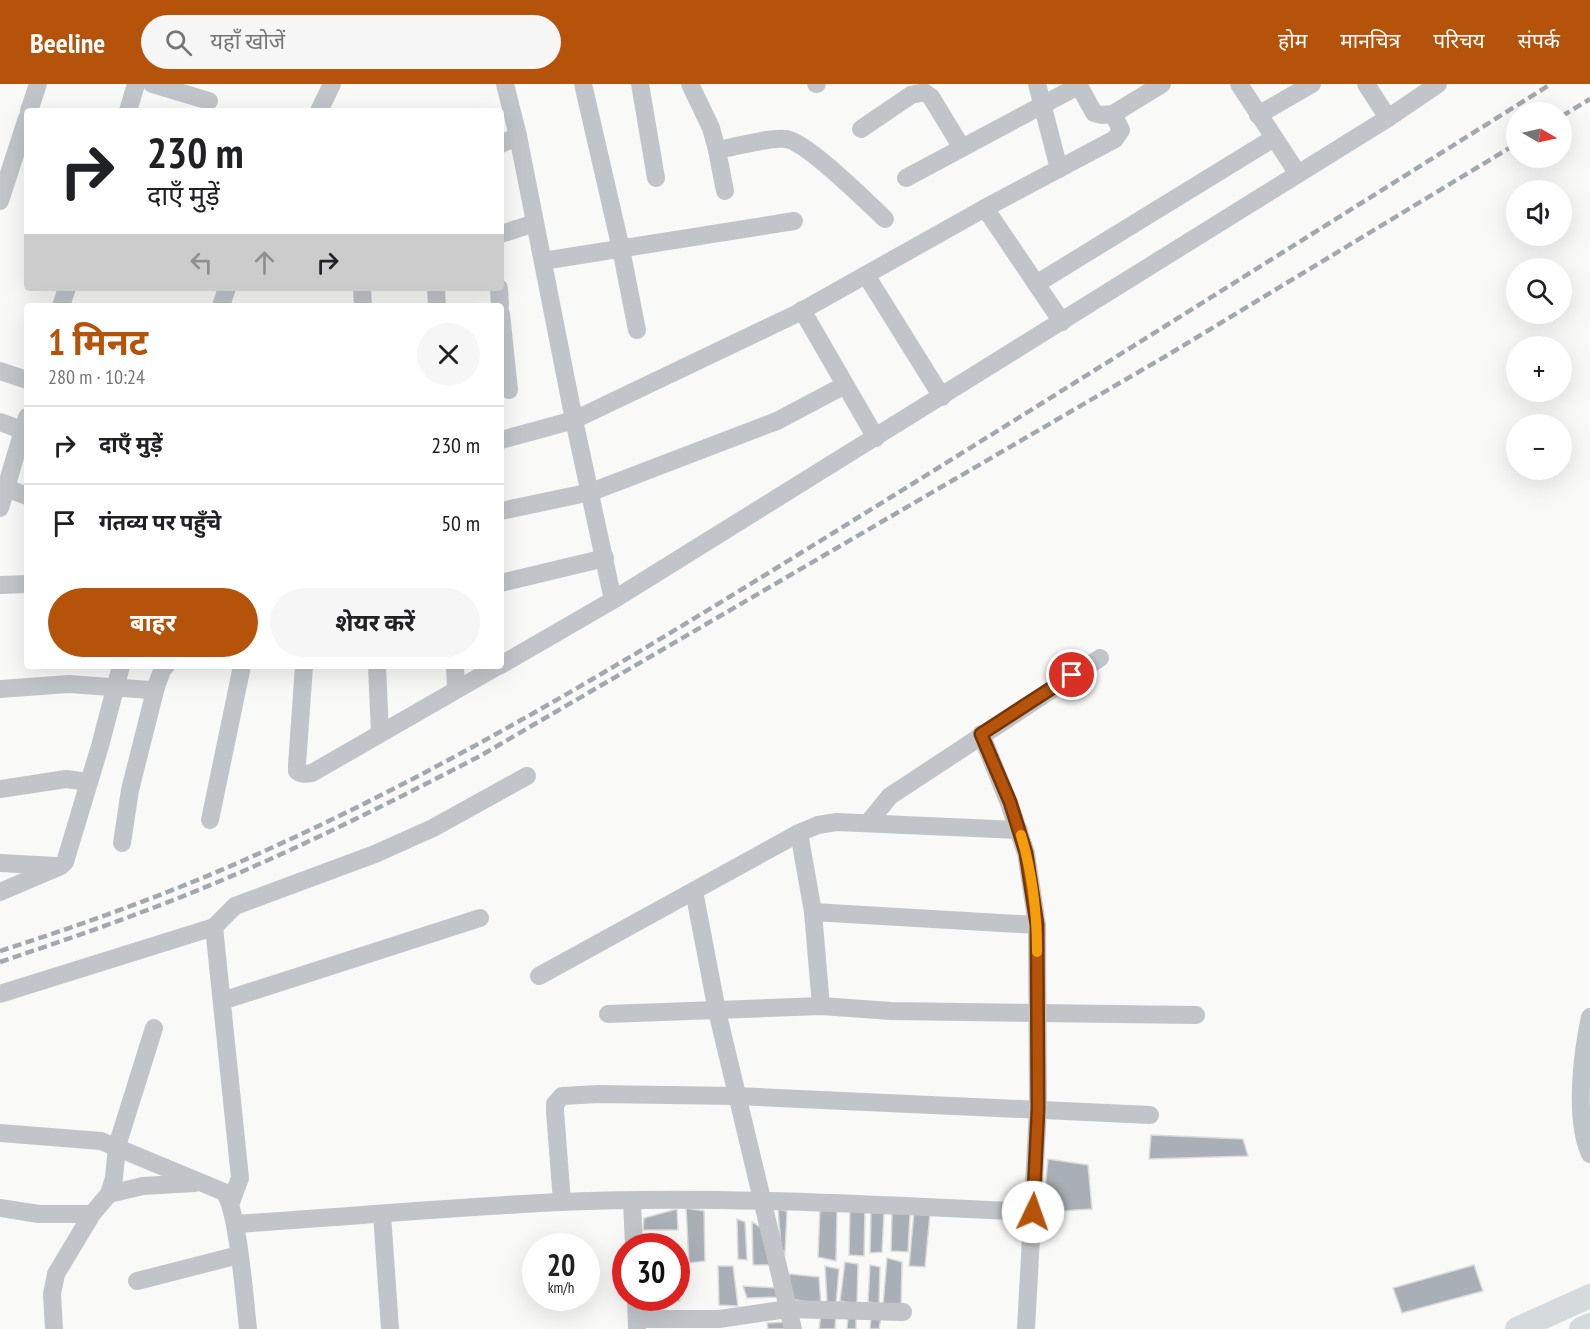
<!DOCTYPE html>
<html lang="hi">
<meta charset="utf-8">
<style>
:root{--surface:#fff;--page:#f6f6f6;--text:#202124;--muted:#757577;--line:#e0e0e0;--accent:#b45309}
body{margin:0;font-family:"PT Sans Narrow","Noto Sans Devanagari",sans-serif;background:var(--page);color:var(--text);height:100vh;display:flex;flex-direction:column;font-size:22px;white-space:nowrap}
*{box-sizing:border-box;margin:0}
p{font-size:20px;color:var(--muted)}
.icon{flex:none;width:33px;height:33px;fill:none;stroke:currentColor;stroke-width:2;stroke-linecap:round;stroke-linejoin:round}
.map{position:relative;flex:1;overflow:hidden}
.drawer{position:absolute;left:24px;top:219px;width:480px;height:366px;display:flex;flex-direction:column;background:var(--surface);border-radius:6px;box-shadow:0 6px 24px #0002}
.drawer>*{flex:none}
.hud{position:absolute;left:24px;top:24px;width:480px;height:183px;border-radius:6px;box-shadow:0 6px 24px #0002;background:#fff;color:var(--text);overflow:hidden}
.needle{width:39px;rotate:99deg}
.tools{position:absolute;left:1506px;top:18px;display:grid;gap:12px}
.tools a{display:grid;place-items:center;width:66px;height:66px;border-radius:50%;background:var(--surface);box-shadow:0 6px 24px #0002;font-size:30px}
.speed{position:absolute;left:522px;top:1149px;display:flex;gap:12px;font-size:30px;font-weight:700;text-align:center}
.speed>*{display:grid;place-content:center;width:78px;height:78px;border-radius:50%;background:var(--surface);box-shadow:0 6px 24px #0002;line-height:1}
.speed small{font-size:15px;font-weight:400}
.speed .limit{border:9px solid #d22;background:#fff;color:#111}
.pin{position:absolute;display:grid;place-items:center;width:51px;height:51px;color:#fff;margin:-26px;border:3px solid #fff;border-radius:50%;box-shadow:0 2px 6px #0007}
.me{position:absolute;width:66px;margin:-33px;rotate:3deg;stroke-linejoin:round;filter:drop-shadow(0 0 4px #0008)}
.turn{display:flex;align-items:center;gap:21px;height:126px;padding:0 24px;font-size:27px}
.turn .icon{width:78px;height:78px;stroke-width:2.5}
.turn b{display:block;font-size:42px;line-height:51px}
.lanes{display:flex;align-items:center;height:57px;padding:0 24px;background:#0003;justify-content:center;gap:30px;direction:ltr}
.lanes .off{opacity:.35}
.round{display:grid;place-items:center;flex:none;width:63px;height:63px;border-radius:32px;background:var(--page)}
.headline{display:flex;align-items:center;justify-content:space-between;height:102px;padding:0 24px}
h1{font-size:36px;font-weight:700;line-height:45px;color:var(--accent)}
.primary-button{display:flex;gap:12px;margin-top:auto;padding:12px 24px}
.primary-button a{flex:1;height:69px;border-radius:36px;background:var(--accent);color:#fff;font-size:24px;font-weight:700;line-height:69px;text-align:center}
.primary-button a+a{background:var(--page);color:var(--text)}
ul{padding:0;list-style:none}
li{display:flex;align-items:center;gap:18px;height:78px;padding:0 24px;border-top:2px solid var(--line)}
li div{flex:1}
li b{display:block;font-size:22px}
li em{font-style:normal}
header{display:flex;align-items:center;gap:36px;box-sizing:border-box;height:84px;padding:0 30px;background:var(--accent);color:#fff}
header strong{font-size:28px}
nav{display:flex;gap:33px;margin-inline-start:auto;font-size:21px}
.search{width:420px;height:54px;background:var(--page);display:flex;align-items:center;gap:15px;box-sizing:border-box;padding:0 21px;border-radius:33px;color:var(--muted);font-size:22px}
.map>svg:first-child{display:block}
.building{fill:#a9afb6;stroke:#dbdcda;stroke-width:1.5}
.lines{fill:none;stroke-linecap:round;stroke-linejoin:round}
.minor{stroke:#c1c5c9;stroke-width:18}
.major{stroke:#d5dadd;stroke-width:24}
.rail{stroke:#a3a8af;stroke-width:4.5;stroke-dasharray:9 4.5;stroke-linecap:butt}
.route-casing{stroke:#753606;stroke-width:15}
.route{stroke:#b45309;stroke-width:10}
.slow{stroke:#f59e0b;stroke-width:10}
</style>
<header>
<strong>Beeline</strong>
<div class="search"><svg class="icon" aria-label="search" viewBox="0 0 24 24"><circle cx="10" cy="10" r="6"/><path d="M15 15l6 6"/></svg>यहाँ खोजें</div>
<nav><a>होम</a><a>मानचित्र</a><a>परिचय</a><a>संपर्क</a></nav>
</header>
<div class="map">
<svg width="1590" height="1245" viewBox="0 0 1590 1245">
<rect width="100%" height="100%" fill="#f9faf8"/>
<!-- building -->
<g class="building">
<polygon points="1151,1051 1243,1055 1248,1072 1149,1075"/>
<polygon points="1048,1075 1088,1081 1092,1125 1043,1128"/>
<polygon points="686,1124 704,1127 705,1177 689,1179"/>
<polygon points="820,1124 837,1126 836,1177 818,1173"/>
<polygon points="850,1124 865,1126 864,1172 849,1171"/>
<polygon points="677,1125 678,1146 643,1146 644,1134"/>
<polygon points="778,1125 787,1127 785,1170 781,1163"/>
<polygon points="871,1127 884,1129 882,1168 870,1169"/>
<polygon points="892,1128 910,1130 908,1168 891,1167"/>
<polygon points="914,1128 930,1130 925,1183 909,1182"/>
<polygon points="737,1135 745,1138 747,1176 738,1175"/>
<polygon points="752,1138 764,1145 771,1181 753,1181"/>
<polygon points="647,1156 665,1157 666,1162 647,1162"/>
<polygon points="887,1174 902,1178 901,1225 883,1221"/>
<polygon points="845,1178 858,1180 857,1220 840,1217"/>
<polygon points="870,1181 880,1183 879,1220 868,1218"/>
<polygon points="1474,1181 1483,1207 1402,1229 1393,1204"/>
<polygon points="718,1182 733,1182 738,1222 719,1221"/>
<polygon points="825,1182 839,1185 836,1220 827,1218"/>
<polygon points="789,1190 819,1193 821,1221 792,1215"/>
<polygon points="676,1193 680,1217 655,1219 655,1214 676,1214"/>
<polygon points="743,1202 779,1204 779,1213 747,1214"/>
<polygon points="821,1229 836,1231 835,1245 819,1245"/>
<polygon points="848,1232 856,1233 856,1245 847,1245"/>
<polygon points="871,1232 881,1233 879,1245 870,1245"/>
<polygon points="785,1238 786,1245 768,1245 767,1239"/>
</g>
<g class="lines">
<!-- minor -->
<g class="minor">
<polyline points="152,0 209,17"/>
<polyline points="505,0 518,52"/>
<polyline points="583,0 621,165 637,246"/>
<polyline points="640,0 656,94"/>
<polyline points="690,0 711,44 717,66"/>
<polyline points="816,0 817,0"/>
<polyline points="1037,0 1059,85"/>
<polyline points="1078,0 1094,29 1102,31 1113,30"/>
<polyline points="1239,0 1298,90"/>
<polyline points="1366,0 1388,34"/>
<polyline points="29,27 38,0"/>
<polyline points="128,27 136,0"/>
<polyline points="319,27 332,0"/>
<polyline points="1258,31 1312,0"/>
<polyline points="861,45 911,11 924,8 931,13 962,64"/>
<polyline points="501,60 518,52 574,336 613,516"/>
<polyline points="906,94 1078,2"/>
<path d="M725,107L717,66C735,63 769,53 786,55C807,58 867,118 885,135"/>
<polyline points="0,117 27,34"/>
<polyline points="985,124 1062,238"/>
<polyline points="501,150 535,139"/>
<polyline points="543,177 794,137"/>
<polyline points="866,191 942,313"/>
<polyline points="1036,200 1274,54"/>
<polyline points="362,204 363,222"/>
<polyline points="436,204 437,222"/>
<polyline points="499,204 500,222"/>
<polyline points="61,222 67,204"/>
<polyline points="221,222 227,204"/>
<polyline points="802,226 876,354"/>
<polyline points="501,230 509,306"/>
<polyline points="0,287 27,296"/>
<polyline points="0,338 27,348"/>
<polyline points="501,356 574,336 796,230 985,124 1115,55 1121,46 1113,30 1162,0"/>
<polyline points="6,404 27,412"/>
<polyline points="0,424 27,333"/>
<polyline points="501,427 591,408 777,337 845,301"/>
<polyline points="501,499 605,474"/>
<polyline points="0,501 27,500"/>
<polyline points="501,581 613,516 1388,34 1438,0"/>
<path d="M304,582L297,681V687C302,691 306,690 312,689L498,582"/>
<polyline points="377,582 380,649"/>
<polyline points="455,582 456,606"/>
<polyline points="0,605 69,600 150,606 156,603 163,584 166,582"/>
<polyline points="981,650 1009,719 1026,769 1037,841 1038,1025 1026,1245"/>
<polyline points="0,705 66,695 89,698"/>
<polyline points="210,736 242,582"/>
<polyline points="868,739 890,712 1100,574"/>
<polyline points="799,749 813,828 821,922"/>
<polyline points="122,759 130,706 156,603"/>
<polyline points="0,779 56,782"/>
<polyline points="694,807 717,927 793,1245"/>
<polyline points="0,808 61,782 65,778 100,662 121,582"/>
<polyline points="813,828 1037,841"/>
<polyline points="214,843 240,1094 231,1118"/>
<polyline points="539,892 799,749 818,741 837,738 1019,746"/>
<polyline points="0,910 214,843 235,822 375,770 433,744 527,692"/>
<polyline points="222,917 480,834"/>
<polyline points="608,930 821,922 891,927 1196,931"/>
<path d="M1590,933C1582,970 1574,1035 1590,1070"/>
<path d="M0,1049L101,1057L224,1108C238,1125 245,1218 248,1245"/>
<polyline points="109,1110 143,1102 195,1099"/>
<polyline points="632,1117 634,1162"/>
<polyline points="562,1118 555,1027 555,1020 562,1012 599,1010 737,1012 1150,1031"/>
<polyline points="0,1124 39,1130 92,1130"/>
<polyline points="382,1130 390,1245"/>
<path d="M235,1140C344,1133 453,1123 561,1118C718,1111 876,1121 1033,1128"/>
<polyline points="137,1197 239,1171"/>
<polyline points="636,1214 637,1245"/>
<polyline points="637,1235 719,1235 788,1225 903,1228"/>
<polyline points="54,1245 52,1210 56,1190 92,1130 109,1110 114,1094 117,1062 154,944"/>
</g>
<!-- major -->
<g class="major">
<polyline points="1517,1245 1590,1212"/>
<polyline points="1581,1245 1590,1241"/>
</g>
<!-- rail -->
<g class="rail">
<polyline points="1562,32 1590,15"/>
<path d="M0,867C84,840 171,809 251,773C470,676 673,548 875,423C1101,283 1326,141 1551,0"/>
<path d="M0,878C47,862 95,846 142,828C258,785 370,729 480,672L1166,272L1516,60"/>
</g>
</g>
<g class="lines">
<!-- route casing -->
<g class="route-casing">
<polyline id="route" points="1033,1128 1038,1025 1037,841 1026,769 1010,718 981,650 1072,591"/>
</g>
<!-- route -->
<use href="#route" class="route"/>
<!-- slow -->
<path class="slow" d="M1021,751C1032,788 1037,829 1037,868"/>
</g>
</svg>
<div class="tools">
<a><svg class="needle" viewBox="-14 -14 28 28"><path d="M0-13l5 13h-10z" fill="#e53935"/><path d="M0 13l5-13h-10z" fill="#757577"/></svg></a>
<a><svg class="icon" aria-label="sound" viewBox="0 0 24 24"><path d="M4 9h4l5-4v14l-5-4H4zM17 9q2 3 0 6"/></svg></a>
<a><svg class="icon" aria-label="search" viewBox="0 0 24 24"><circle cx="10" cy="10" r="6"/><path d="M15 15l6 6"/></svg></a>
<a>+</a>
<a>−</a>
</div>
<div class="speed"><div>20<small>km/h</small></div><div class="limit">30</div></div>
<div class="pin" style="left:1072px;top:591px;background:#d93025"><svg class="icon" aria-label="arrive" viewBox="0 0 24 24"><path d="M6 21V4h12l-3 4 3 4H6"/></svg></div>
<svg class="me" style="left:1033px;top:1128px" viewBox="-20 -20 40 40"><circle r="19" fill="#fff"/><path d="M0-13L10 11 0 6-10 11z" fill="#b45309"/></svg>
<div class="hud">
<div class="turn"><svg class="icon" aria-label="right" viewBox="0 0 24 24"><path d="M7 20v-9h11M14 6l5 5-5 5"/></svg><div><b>230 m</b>दाएँ मुड़ें</div></div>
<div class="lanes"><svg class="icon off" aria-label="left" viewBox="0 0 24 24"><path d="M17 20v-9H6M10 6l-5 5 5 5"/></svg><svg class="icon off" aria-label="ahead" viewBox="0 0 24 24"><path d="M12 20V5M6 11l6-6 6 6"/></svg><svg class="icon" aria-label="right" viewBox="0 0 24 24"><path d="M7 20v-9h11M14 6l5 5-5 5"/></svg></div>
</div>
<section class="drawer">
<div class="headline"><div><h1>1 मिनट</h1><p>280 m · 10:24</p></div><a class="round"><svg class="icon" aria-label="close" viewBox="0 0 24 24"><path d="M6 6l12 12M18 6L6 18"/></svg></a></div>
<ul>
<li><svg class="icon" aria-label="right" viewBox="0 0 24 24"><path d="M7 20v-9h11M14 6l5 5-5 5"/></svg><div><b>दाएँ मुड़ें</b></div><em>230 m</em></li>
<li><svg class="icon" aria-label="arrive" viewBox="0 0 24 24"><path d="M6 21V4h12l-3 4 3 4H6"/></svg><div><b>गंतव्य पर पहुँचे</b></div><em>50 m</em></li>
</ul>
<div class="primary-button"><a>बाहर</a><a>शेयर करें</a></div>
</section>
</div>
